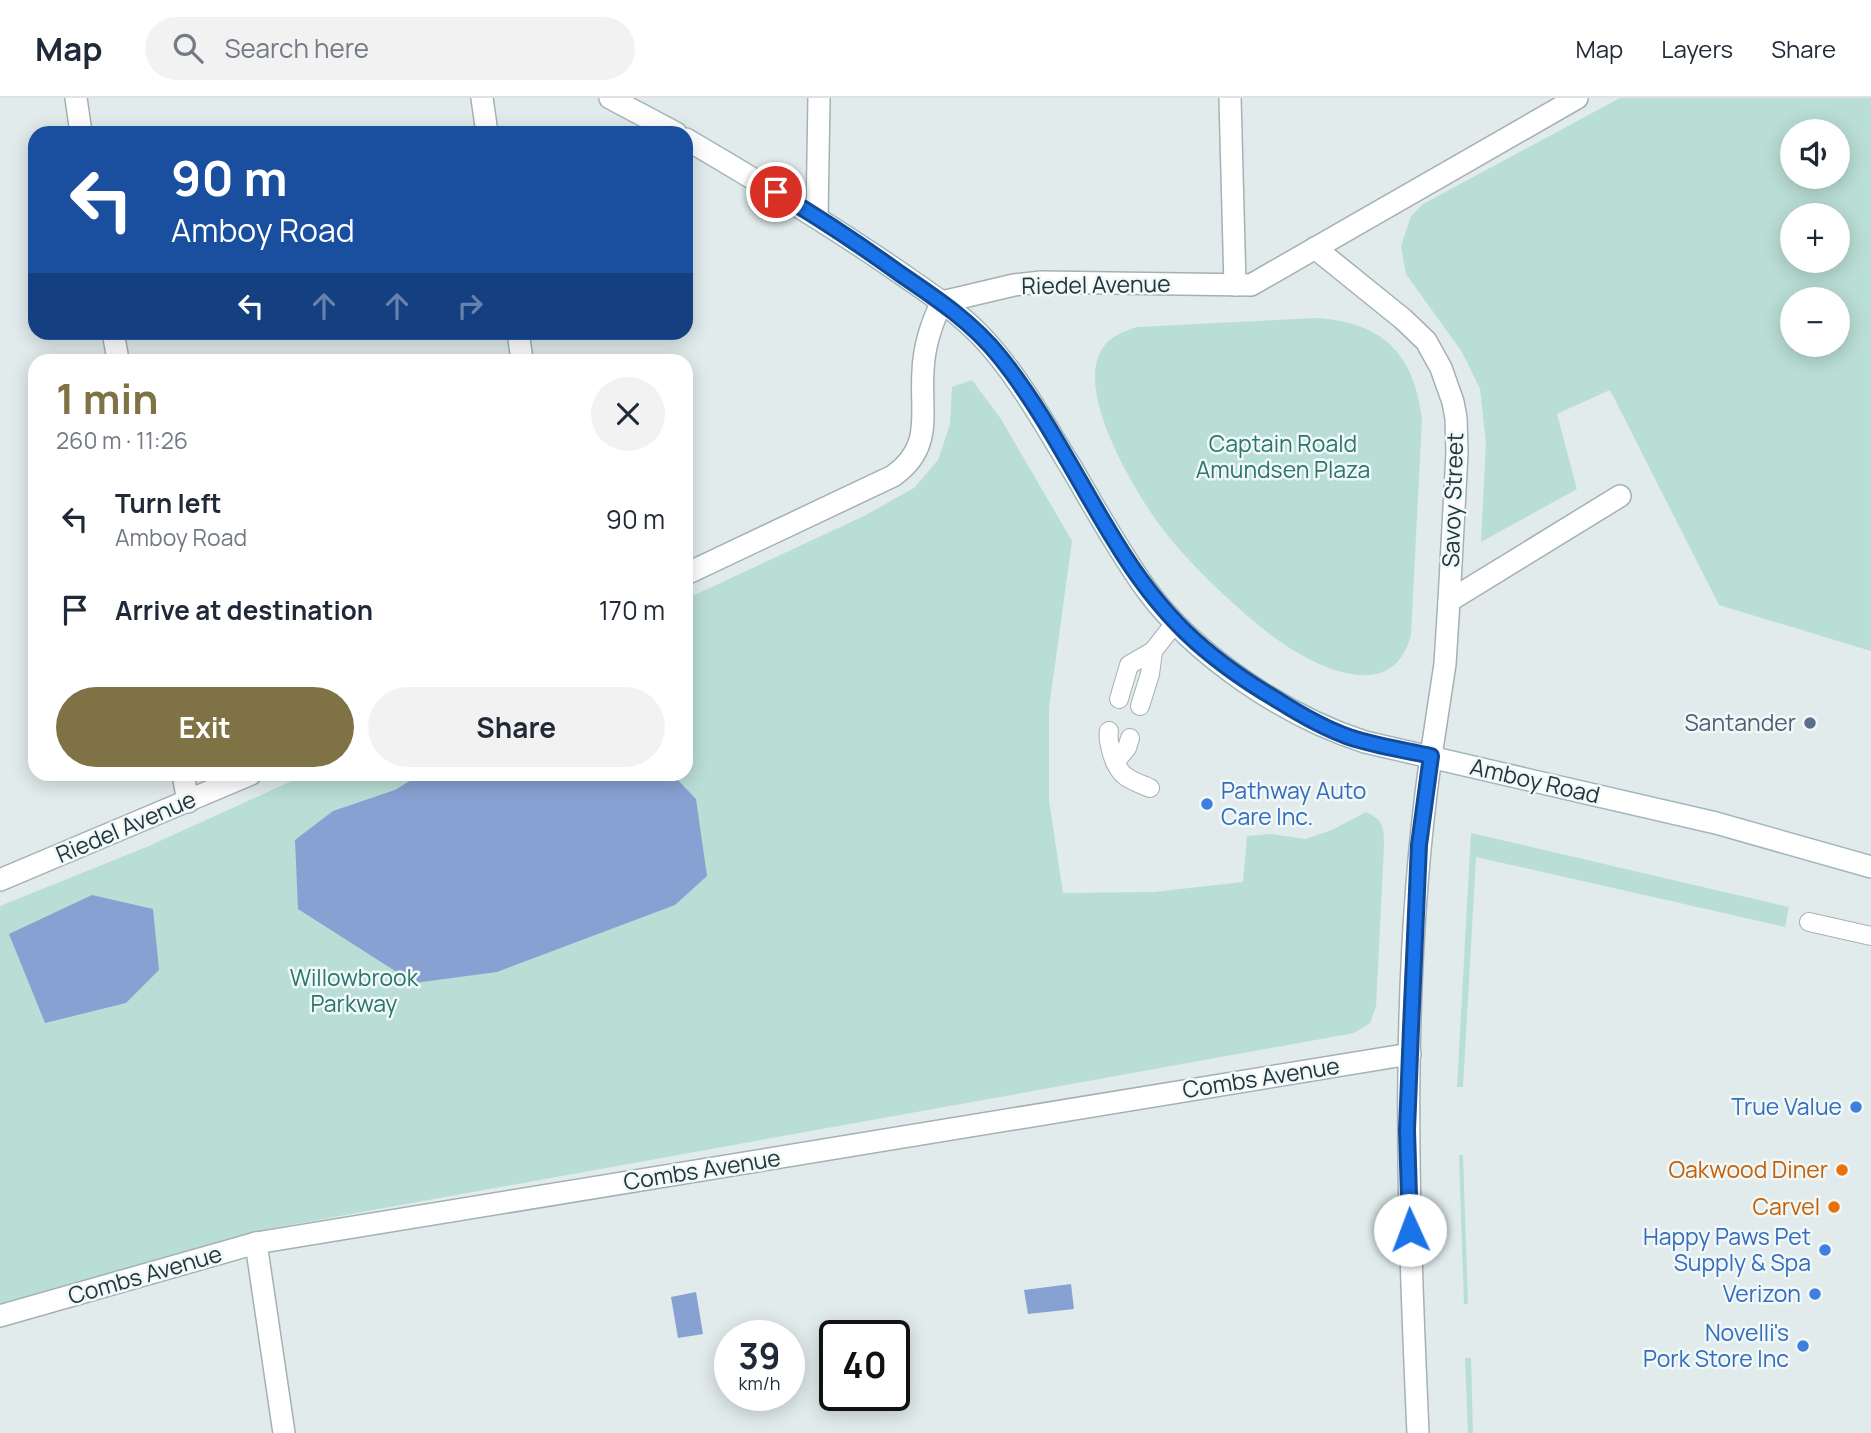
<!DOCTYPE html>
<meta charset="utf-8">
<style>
:root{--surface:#fff;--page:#f2f2f3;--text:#1f2937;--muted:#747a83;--line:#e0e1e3;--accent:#7f7345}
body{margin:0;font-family:Manrope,sans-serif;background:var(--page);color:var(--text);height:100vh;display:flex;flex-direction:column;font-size:26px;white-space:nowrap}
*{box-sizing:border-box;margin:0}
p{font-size:23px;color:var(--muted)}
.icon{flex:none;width:38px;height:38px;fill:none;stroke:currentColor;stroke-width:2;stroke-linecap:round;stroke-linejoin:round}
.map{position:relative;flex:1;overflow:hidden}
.sheet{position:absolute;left:28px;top:256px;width:665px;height:427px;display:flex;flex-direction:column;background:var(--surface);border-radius:21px;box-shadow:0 4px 18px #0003}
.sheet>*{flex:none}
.banner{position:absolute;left:28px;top:28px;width:665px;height:214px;border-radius:21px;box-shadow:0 4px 18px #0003;background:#1a4fa0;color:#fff;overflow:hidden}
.fabs{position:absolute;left:1780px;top:21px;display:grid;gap:14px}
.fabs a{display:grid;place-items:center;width:70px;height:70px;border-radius:50%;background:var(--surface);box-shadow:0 4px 18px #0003;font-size:35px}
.speed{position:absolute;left:714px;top:1222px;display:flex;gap:14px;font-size:35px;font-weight:700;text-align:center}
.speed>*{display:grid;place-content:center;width:91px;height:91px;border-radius:50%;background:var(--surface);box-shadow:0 4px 18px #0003;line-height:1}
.speed small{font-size:18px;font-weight:400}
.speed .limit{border:4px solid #111;border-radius:10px;background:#fff;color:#111}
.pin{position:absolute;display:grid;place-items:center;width:60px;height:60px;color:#fff;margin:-30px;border:4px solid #fff;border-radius:50%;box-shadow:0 2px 7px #0007}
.me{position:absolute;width:77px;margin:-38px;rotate:358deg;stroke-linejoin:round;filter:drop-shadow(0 0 5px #0008)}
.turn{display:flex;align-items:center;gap:24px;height:147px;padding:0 28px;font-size:32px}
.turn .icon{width:91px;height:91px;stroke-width:2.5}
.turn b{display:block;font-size:49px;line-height:60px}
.lanes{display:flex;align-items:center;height:66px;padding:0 28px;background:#0003;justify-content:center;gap:35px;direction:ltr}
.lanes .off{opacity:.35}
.round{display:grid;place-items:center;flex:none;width:74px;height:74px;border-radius:37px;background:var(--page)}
.headline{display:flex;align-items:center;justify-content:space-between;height:119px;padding:0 28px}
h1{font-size:42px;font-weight:700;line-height:52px;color:var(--accent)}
.button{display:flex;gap:14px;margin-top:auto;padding:14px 28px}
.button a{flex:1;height:80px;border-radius:42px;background:var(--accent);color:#fff;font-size:28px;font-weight:700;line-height:80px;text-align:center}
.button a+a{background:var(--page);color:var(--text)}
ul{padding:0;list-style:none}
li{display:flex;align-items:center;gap:21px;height:91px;padding:0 28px}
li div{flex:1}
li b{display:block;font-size:26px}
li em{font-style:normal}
header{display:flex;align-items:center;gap:42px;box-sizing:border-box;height:98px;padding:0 35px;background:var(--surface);border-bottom:2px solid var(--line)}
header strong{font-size:33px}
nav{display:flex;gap:38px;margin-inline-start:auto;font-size:24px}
.search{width:490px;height:63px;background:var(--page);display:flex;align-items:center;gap:18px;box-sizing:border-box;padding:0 24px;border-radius:38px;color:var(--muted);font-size:26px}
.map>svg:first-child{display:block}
.green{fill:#b9ded5;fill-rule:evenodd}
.water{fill:#87a1d2}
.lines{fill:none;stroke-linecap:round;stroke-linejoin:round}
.service-casing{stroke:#a4b1b4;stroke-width:20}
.minor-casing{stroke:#a4b1b4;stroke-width:24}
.tertiary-casing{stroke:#a4b1b4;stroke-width:24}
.secondary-casing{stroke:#a2b7bb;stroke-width:24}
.service{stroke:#fff;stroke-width:18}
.minor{stroke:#fff;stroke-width:21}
.tertiary{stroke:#fff;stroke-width:21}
.secondary{stroke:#fff;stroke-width:21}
.route-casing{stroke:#114b97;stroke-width:18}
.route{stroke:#1a73e8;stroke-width:12}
.service-dot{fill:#5c6f8a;stroke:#f1f8f8;stroke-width:2.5}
.shop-dot{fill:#3f7fe0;stroke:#f1f8f8;stroke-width:2.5}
.food-dot{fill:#e8710a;stroke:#f1f8f8;stroke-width:2.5}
.labels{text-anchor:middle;stroke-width:5;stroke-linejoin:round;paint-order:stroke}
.street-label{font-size:23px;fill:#21363d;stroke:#f1f8f8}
.park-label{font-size:23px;fill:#2a756c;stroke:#f1f8f8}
.service-label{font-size:23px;fill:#4e5e75;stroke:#f1f8f8;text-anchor:end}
.shop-label{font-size:23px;fill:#366cbe;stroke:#f1f8f8;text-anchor:end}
.food-label{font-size:23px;fill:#c56008;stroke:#f1f8f8;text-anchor:end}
</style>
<header>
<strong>Map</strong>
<div class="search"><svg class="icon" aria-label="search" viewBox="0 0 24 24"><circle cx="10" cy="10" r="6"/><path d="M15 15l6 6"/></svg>Search here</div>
<nav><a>Map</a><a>Layers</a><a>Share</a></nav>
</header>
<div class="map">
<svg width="1871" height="1335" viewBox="0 0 1871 1335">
<rect width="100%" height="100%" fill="#e1ebec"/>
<!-- green -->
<g class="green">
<path d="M1620,0H1871V553L1719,507L1610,292L1557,316L1577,391L1481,444L1486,345L1480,291L1462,254L1406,176L1401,148L1411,118L1423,106ZM1838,33V79H1792V33ZM1838,117V163H1792V117ZM1838,201V247H1792V201Z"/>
<path d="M1317,220C1384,225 1414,256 1422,321L1411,537C1392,612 1306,565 1267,534C1233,507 1184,461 1159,426C1133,390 1075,294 1102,251C1109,239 1124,233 1137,229Z"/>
<path d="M972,282L1001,321L1072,443L1049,610V703L1063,795L1154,794L1243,784L1247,738L1271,736L1305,741L1332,732L1366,714C1384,723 1384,729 1384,748L1376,909L1370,925L1354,935L268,1131L0,1207V808L149,748L307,676H686V501L864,418L914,390L938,362L950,326L952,289Z"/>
<polygon points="1471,735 1789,809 1785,829 1476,759 1463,989 1457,989"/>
<polygon points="1459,1057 1463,1057 1468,1206 1464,1206"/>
<polygon points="1465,1260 1471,1260 1473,1335 1468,1335"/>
</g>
<!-- water -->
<g class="water">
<polygon points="421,676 672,676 696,701 707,778 675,807 497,874 414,885 298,811 295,742 333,713 395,692"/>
<polygon points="92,797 153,811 159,872 126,905 45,925 9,836"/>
<polygon points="1071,1186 1074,1211 1028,1216 1024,1192"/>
<polygon points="696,1194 703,1236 678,1240 671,1199"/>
</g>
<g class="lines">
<!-- service casing -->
<g class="service-casing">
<g id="service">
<polyline points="1119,601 1129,567 1153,553 1175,525"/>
<polyline points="1140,608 1150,576 1153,553"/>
<path d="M1109,633C1107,641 1110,647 1112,656C1120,680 1128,681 1150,690"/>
<polyline points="1115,664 1127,650 1130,640"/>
<polyline points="1809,824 1871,838"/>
</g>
</g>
<!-- minor casing -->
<g class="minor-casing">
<g id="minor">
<polyline points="76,0 81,35"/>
<polyline points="482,0 487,35"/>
<polyline points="1230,0 1235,187"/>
<polyline points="1315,150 1403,221 1426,243 1441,270 1453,304 1456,320 1457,355 1449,503 1445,566 1431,658"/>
<polyline points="113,234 118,262"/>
<polyline points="518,234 522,262"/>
<path d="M686,476L893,378C934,349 920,316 923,273C924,248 931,226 942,204L1014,187L1041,184L1251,187L1577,0"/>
<polyline points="1449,503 1620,398"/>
<polyline points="183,676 188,704"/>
<polyline points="0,782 251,676"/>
<polyline points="256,1145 284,1335"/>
<polyline points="0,1218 256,1145 1410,956"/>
</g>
</g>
<!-- tertiary casing -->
<g class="tertiary-casing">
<g id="tertiary">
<polyline points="817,119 819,0"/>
<path d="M1418,1335C1408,1110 1399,882 1431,658"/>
</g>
</g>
<!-- secondary casing -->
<g class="secondary-casing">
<g id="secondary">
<polyline points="610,0 676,35"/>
<path d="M686,41C756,82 826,124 893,170C923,191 955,211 981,238C1018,277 1043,324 1071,369C1095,410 1118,452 1146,491C1195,558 1286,619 1365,644L1716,725L1871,769"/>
</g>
</g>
<!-- service -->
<use href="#service" class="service"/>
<!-- minor -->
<use href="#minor" class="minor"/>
<!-- tertiary -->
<use href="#tertiary" class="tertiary"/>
<!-- secondary -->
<use href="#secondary" class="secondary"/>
</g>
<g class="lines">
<!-- route casing -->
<g class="route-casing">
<path id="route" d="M776,94C818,119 859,146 899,175C936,200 972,224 1000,259C1045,315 1077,382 1115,443C1160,517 1204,559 1279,603C1301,617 1324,630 1349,639C1376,648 1404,652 1431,658L1419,747L1411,930L1407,1032L1410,1132"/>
</g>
<!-- route -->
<use href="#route" class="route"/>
</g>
<!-- markers -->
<circle class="service-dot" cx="1810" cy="625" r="7"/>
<g class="shop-dot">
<circle cx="1207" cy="706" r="7"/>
<circle cx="1856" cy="1009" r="7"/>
<circle cx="1825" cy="1152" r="7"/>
<circle cx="1815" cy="1196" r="7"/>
<circle cx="1803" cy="1248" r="7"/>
</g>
<g class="food-dot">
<circle cx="1842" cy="1072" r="7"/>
<circle cx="1834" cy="1109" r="7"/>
</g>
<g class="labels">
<!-- street labels -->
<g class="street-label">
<text transform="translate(1096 187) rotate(-1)" y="8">Riedel Avenue</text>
<text transform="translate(1453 402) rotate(-88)" y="8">Savoy Street</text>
<text transform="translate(1535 683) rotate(13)" y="8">Amboy Road</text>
<text transform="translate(126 729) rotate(-23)" y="8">Riedel Avenue</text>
<text transform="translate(1261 980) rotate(-9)" y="8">Combs Avenue</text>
<text transform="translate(702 1072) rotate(-9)" y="8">Combs Avenue</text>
<text transform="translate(145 1177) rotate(-16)" y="8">Combs Avenue</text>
</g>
<!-- park labels -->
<g class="park-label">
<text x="1283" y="354">Captain Roald<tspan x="1283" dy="26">Amundsen Plaza</tspan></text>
<text x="354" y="888">Willowbrook<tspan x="354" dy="26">Parkway</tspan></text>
</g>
<!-- service labels -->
<g class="service-label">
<text x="1796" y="633">Santander</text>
</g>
<!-- shop labels -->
<g class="shop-label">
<text x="1221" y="701" text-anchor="start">Pathway Auto<tspan x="1221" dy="26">Care Inc.</tspan></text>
<text x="1842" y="1017">True Value</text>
<text x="1811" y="1147">Happy Paws Pet<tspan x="1811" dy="26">Supply &amp; Spa</tspan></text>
<text x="1801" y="1204">Verizon</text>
<text x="1789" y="1243">Novelli's<tspan x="1789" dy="26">Pork Store Inc</tspan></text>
</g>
<!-- food labels -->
<g class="food-label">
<text x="1828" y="1080">Oakwood Diner</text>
<text x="1820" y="1117">Carvel</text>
</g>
</g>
</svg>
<div class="fabs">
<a><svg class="icon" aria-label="sound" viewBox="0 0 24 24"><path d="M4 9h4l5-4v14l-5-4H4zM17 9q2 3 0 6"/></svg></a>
<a>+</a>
<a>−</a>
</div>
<div class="speed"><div>39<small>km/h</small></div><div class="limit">40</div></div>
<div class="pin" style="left:776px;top:94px;background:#d93025"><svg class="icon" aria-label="arrive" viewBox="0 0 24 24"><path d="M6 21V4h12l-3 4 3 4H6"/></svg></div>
<svg class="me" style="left:1410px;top:1132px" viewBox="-20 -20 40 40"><circle r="19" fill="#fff"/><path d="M0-13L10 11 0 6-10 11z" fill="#1a73e8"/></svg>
<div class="banner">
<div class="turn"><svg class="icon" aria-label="left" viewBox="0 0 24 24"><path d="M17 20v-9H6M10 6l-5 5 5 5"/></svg><div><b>90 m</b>Amboy Road</div></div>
<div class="lanes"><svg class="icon" aria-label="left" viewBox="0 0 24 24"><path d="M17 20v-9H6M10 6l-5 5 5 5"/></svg><svg class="icon off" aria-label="ahead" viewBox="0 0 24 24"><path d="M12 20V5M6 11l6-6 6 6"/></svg><svg class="icon off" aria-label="ahead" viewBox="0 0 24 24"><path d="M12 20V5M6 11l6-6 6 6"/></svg><svg class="icon off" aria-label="right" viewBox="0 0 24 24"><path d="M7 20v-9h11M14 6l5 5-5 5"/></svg></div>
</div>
<section class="sheet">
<div class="headline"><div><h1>1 min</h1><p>260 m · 11:26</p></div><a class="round"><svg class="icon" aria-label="close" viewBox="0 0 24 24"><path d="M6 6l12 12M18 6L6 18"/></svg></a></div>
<ul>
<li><svg class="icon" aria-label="left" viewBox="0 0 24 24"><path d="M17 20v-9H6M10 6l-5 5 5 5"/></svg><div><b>Turn left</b><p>Amboy Road</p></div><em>90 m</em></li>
<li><svg class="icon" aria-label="arrive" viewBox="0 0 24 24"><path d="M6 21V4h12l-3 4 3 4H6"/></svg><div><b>Arrive at destination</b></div><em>170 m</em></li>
</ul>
<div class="button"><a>Exit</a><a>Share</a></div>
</section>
</div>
